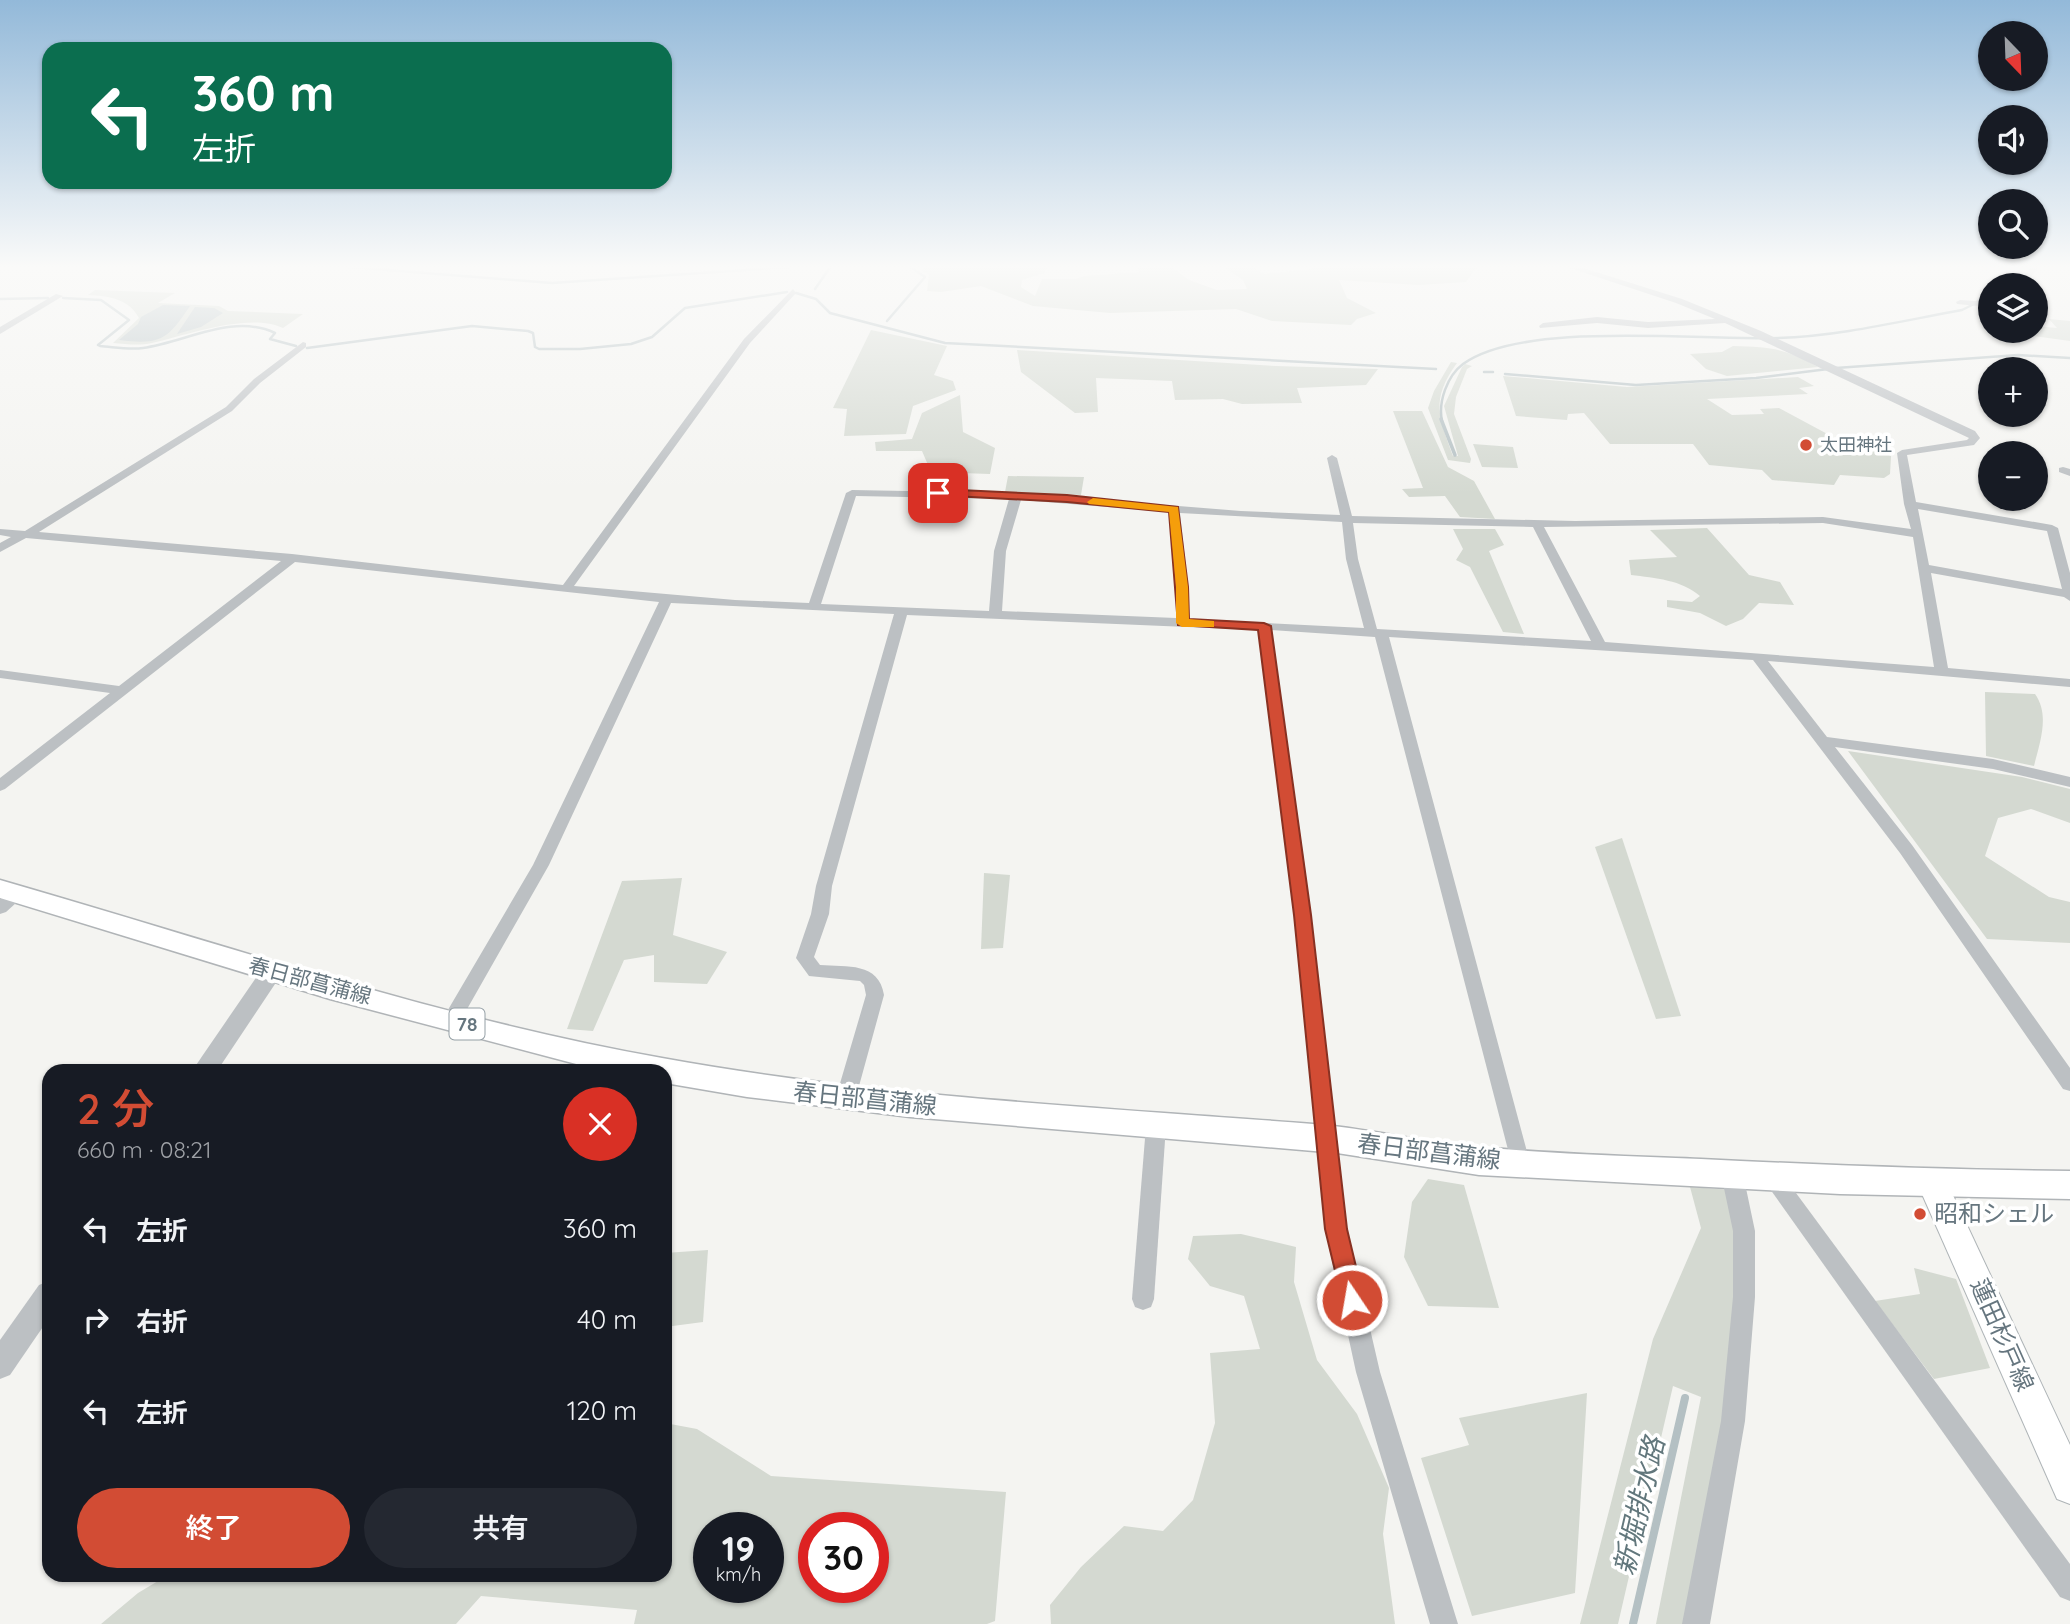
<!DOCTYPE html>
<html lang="ja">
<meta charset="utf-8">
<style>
:root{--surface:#171b24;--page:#242831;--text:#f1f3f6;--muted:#9ea1a6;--accent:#d24c34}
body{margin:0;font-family:Quicksand,"Noto Sans JP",sans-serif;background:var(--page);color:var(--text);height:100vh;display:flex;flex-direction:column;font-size:26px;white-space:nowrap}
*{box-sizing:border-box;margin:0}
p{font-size:23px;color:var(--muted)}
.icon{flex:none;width:38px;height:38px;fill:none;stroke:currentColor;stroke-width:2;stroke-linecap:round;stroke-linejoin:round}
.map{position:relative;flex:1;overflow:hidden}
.drawer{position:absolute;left:42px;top:1064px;width:630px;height:518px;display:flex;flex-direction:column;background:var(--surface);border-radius:21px;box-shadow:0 2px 5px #0004}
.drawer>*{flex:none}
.top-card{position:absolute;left:42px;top:42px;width:630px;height:147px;border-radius:21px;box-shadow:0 2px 5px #0004;background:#0b6e4f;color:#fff;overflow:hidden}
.needle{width:46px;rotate:157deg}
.fabs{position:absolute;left:1978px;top:21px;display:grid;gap:14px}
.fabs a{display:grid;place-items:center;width:70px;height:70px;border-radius:50%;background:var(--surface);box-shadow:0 2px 5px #0004;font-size:35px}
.speed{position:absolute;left:693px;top:1512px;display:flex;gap:14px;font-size:35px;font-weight:700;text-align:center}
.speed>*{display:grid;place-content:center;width:91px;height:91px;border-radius:50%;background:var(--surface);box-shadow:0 2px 5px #0004;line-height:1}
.speed small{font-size:18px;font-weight:400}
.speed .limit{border:10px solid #d22;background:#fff;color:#111}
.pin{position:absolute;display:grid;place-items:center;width:60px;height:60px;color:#fff;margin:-30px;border-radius:14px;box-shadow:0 4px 10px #0006}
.me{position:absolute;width:77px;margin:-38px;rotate:348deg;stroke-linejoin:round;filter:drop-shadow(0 0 5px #0008)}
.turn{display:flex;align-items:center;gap:24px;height:147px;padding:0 35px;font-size:32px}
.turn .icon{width:91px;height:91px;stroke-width:2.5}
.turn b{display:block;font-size:49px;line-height:60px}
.round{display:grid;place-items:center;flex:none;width:74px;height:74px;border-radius:37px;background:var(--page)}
.summary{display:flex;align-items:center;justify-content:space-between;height:119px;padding:0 35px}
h1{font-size:42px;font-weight:600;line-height:52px;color:var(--accent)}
.action{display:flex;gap:14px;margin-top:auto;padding:14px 35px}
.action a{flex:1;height:80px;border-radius:42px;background:var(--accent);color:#fff;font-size:28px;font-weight:600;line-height:80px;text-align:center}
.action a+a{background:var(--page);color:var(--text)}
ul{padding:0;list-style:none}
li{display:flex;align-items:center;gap:21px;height:91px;padding:0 35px}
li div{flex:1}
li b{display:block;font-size:26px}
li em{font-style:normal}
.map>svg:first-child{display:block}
.green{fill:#d4d9d1;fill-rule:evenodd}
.water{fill:#b4c0c3}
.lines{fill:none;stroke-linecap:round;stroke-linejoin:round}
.stream-far2{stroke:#b4c0c3;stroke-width:2.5}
.stream-far1{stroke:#b4c0c3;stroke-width:3.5}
.stream{stroke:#b4c0c3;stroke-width:8}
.secondary-casing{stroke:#aeb4b7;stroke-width:2}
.primary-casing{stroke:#b0b4b7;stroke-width:3}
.minor{fill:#bcc0c3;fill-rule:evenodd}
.tertiary{fill:#bcc0c3;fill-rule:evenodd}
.secondary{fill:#fff;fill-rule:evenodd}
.primary{fill:#fff;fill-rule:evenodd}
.route{fill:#d24c34;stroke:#883122;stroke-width:2}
.slow{fill:#f59e0b}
.poi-dot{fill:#d24c34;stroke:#fff;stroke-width:2.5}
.labels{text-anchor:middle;stroke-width:7;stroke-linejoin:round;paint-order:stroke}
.far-poi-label{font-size:18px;fill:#66767f;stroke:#fff;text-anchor:start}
.shield{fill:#fff;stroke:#949fa5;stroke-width:2}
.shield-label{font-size:19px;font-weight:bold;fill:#66767f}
.street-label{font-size:21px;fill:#66767f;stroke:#fff}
.near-street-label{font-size:24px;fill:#66767f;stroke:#fff}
.near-poi-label{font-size:24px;fill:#66767f;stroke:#fff;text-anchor:start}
.near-water-label{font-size:28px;font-style:italic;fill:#62777c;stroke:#fff}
</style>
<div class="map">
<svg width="2070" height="1624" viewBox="0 0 2070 1624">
<rect width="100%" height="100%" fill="#f4f4f1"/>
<!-- green -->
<g class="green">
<polygon points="929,266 1048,266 1044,273 1022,280 1021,287 1035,296 1042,279 1075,279 1085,276 1139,272 1138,266 1170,266 1189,280 1217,290 1247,289 1243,280 1222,266 1252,266 1264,274 1337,266 1485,266 1475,269 1466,282 1419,285 1339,280 1347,298 1376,313 1357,319 1351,325 1272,321 1236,309 1110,313 1033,306 981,286 941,292 927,291 929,275 921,270"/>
<path d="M95,290L175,293L158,303L219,306L228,311L303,314L283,328C249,312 187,335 152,343C139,346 126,344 113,343L139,318C128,298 108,296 88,295Z"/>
<polygon points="2049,319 2070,321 2070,341 1999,331 2035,331 2035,326 2057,328"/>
<polygon points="871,330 947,346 934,375 953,381 956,390 913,406 906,434 844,436 847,409 833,408"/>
<path d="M1733,346C1772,347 1783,348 1818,367L1727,376L1706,369L1690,354L1722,352Z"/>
<polygon points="1017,350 1276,366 1378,369 1366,385 1297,388 1302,403 1242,404 1223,399 1175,400 1172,381 1096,378 1098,412 1075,413 1021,372"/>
<path d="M1451,362L1457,363C1430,400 1439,417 1453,456H1458L1444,406L1462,367L1465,364L1472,366L1467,369L1456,397L1454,414L1471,459L1470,463L1448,460L1428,408L1434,391Z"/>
<polygon points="1503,376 1627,387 1798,377 1814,386 1799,388 1808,394 1707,399 1732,415 1764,414 1760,409 1779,408 1846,444 1872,443 1874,449 1891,456 1890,474 1884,478 1840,475 1834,485 1772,480 1762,470 1709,465 1693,444 1610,444 1584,413 1568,414 1567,420 1516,416"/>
<polygon points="960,395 963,432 995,448 990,474 931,472 922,451 876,451 875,442 912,439 922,413"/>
<polygon points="1393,411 1422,411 1448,467 1474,481 1495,519 1460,517 1445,496 1409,497 1402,489 1423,488"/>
<polygon points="1473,444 1513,447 1518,468 1482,467"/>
<polygon points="1008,476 1084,477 1081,495 1005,492"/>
<path d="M1707,528L1749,575L1780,582L1794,605L1759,603L1743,619L1726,626L1700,613L1667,607V600L1692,602L1700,596C1682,580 1655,578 1631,575L1629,560L1677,557L1650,530Z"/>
<polygon points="1453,529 1495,529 1504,545 1489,551 1524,634 1503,632 1470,567 1456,560 1463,549"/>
<path d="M1985,692L2035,694C2050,715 2040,742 2034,766L1986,756Z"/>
<polygon points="1848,751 2022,777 2070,789 2070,823 2031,809 1998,818 1985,856 2049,897 2070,902 2070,943 1987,939"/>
<polygon points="1622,838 1681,1016 1656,1019 1595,847"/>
<polygon points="984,873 1010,875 1003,948 981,949"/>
<polygon points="682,878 673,935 727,952 707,984 654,982 654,955 624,960 593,1031 567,1029 622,881"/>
<polygon points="1428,1179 1464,1185 1499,1308 1428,1306 1404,1257 1412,1202"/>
<polygon points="1690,1187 1732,1190 1737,1293 1725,1407 1687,1624 1656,1624 1701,1397 1673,1386 1618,1624 1580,1624 1653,1339 1701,1228"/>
<polygon points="1241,1234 1296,1247 1294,1282 1317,1360 1357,1414 1389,1488 1383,1534 1395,1624 1051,1624 1050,1605 1081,1567 1124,1526 1163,1531 1193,1500 1215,1423 1210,1353 1260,1349 1244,1296 1210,1286 1188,1259 1193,1236"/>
<polygon points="708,1250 703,1322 665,1327 665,1253"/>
<polygon points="1914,1268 1956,1279 1990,1368 1934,1379 1875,1301 1920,1294"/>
<polygon points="1587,1393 1575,1593 1472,1616 1421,1458 1469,1445 1459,1418"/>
<path d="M665,1423L697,1429L771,1476L1006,1492L995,1621L987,1624H634L637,1610L481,1596L456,1624H101L138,1593L168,1575H665ZM709,1528H768V1587H709ZM814,1528H873V1587H814Z"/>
</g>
<!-- water -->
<g class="water">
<path d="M163,305L190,306C167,340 161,345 119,340L138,324L141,317Z"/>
<polygon points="195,307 214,308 223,313 201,327 177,334"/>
</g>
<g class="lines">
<!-- stream-far2 -->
<g class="stream-far2">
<polyline points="338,266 552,283 803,266"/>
<polyline points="815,289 831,266"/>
<polyline points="796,293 816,299 830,313 945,343 1436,369"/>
<path d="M63,298L101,300L129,320L98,345L100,346C114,347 129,350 143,348C186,342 233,313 275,333L270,339L296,346"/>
<polyline points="0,299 48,298"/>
<polyline points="887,321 925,277 909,266"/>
<polyline points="307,348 472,326 528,331 533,333 535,347 539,349 580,349 631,344 652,337 685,308 787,292"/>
<polyline points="1836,368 2018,355 2070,358"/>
<polyline points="1484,372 1493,372"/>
<polyline points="1505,374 1636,385 1756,378 1828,369"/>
<path d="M1442,421C1438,402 1447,376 1463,364C1524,320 1701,341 1778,338C1840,336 1901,321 1962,310L1976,303L1990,287"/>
</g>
<!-- stream-far1 -->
<polyline class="stream-far1" points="1441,419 1455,455"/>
<!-- stream -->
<polyline class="stream" points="1633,1624 1685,1398"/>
<!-- secondary casing -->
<g class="secondary-casing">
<polygon id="secondary" points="1933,1172 1944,1176 2070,1445 2070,1504 2057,1499 1918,1185 1922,1176"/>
</g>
<!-- primary casing -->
<g class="primary-casing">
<path id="primary" d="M0,880C219,943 437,1018 662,1058C876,1097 1096,1107 1313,1124C1369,1128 1423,1143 1480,1147C1553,1154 1627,1156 1701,1159C1824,1165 1947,1170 2070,1171V1199L1840,1194L1479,1175L1337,1153L910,1117L747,1097L665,1083V1071H608L580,1065L330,999L0,898Z"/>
</g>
<!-- minor -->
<g class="minor">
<path d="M1564,266H1577L1682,299L1761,331L1975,431L1980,438L1974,445L1907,455L1916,502L2052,525L2058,528L2070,573V601L2064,597L1931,573L1948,668L2070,679V687L1768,661L1827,737L1993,759L2070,777V787L1993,769L1835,747L1912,845L2070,1068V1091L2063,1089L1900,853L1753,660L1389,637L1530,1163L1527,1169L1520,1172L1513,1169L1375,637L1271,630L1305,867L1347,1229L1380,1372L1458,1624H1430L1356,1372L1325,1229L1289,867L1258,630L907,615L832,886L829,914L814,957L820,965C847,967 879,962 884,995L856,1097L853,1103L846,1105L839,1103L836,1097L866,995L864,985L860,981L809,976L796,958L811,914L816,886L894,614L671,603L549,865L458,1025L451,1027L444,1025L442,1020L533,865L659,602L295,562L5,789L0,791V778L110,693L0,678V670L119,686L281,561L26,538L0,552V543L11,537L0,535V529L25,531L226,407L254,379L303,342L306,343V347L260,383L232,411L39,532L292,554L563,585L744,339L793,289L796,293L750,343L574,586L735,600L809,603L846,493L852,490L1016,493L1241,511L1340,515L1327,458L1332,455L1337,458L1352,516L1575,521L1823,517L1911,529L1904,504L1897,453L1902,450L1967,440L1969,438L1725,323L1648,328L1597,323L1540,328L1539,326L1543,323L1597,317L1648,322L1715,319L1676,303ZM856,496L1009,499L994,551L989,611L821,604ZM1021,500L1169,512L1176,587V618L1002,611L1006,551ZM1918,509L2047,531L2062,589L1929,565ZM1180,513L1342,522L1346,559L1364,628L1188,619V587ZM1353,523L1533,527L1591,641L1377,629L1358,559ZM1823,523L1913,537L1934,667L1605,642L1544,527Z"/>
<polygon points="2032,266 2040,266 2024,285 2016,285"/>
<polygon points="56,294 63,296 0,334 0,327"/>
<polygon points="1960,300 1990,302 1990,307 1957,304 1956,302"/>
<polygon points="2035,308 2043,309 2044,311 2035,314"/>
<polygon points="2063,467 2070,469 2070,476 2059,472 2059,468"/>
<polygon points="18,888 24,890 26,894 6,912 0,914 0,899"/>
<polygon points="1156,1118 1163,1120 1166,1126 1154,1299 1151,1307 1143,1310 1135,1307 1132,1299 1146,1126 1149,1120"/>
<polygon points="1732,1165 1739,1168 1743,1174 1755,1231 1755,1297 1745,1421 1710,1624 1682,1624 1721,1421 1733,1297 1733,1231 1721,1174 1725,1168"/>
<polygon points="1772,1167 1779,1170 2070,1564 2070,1601 2060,1597 1765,1182 1761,1176 1765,1170"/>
</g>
<!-- tertiary -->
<g class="tertiary">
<polygon points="272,964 280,966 283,972 217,1071 192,1071 264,966"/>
<polygon points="49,1281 49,1318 10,1375 0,1379 0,1340 39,1285"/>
</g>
<!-- secondary -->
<use href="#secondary" class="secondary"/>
<!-- primary -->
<use href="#primary" class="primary"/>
</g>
<!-- sky -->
<linearGradient id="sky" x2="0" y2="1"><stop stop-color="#93b9d9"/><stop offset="0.54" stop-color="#fafaf9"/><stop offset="1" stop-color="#fafaf9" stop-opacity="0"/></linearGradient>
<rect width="2070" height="494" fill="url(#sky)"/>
<!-- route -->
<polygon class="route" points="938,489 1067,495 1178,507 1188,587 1189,619 1264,623 1271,626 1311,915 1347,1229 1364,1300 1360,1308 1352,1311 1344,1308 1325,1229 1294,915 1258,630 1178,625 1169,512 1067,502 934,495 934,490"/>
<!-- slow -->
<polygon class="slow" points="1093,498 1178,507 1188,587 1189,619 1214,621 1214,627 1182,627 1176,623 1176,587 1169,512 1089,504 1087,502"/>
<!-- markers -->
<g class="poi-dot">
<circle cx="1806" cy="445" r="7"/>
<circle cx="1920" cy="1214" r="7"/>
</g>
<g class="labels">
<!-- far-poi labels -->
<g class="far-poi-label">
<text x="1820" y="451">太田神社</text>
</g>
<!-- shield labels -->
<rect class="shield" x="449.5" y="1008.5" width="35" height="31" rx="5"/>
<g class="shield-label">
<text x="467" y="1031">78</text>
</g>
<!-- street labels -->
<g class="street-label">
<text transform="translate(310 981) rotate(15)" y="7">春日部菖蒲線</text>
</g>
<!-- near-street labels -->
<g class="near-street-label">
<text transform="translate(865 1099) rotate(6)" y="8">春日部菖蒲線</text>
<text transform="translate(1429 1152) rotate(7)" y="8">春日部菖蒲線</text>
<text transform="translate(2002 1335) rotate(66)" y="8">蓮田杉戸線</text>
</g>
<!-- near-poi labels -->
<g class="near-poi-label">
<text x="1934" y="1222">昭和シェル</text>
</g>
<!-- near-water labels -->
<g class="near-water-label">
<text transform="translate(1639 1506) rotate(-77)" y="10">新堀排水路</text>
</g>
</g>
</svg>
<div class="fabs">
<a><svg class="needle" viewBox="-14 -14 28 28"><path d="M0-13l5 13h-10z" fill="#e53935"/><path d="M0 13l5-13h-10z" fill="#9ea1a6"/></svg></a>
<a><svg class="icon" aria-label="sound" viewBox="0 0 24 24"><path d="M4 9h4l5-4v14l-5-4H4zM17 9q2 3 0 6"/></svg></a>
<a><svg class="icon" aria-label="search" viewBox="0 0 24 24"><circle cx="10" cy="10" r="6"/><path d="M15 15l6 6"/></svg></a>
<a><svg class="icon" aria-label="layers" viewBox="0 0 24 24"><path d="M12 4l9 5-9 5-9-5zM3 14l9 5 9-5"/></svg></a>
<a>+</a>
<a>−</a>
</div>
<div class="speed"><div>19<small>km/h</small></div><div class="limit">30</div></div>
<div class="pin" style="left:938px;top:493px;background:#d93025"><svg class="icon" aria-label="arrive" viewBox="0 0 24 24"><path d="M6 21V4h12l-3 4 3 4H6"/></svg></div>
<svg class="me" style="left:1352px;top:1300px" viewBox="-20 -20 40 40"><circle r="17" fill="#d24c34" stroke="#fff" stroke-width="3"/><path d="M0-11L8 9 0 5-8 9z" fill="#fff"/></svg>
<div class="top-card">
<div class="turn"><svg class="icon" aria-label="left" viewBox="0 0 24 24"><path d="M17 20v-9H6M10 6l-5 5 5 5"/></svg><div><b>360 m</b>左折</div></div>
</div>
<section class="drawer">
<div class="summary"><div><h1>2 分</h1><p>660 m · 08:21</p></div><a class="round" style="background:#d93025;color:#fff"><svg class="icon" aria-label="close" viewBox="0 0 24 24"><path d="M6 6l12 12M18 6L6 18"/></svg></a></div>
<ul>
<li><svg class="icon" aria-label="left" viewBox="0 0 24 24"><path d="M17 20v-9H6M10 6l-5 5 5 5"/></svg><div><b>左折</b></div><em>360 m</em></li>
<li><svg class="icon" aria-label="right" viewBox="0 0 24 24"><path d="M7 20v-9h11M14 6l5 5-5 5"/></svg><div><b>右折</b></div><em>40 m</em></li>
<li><svg class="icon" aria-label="left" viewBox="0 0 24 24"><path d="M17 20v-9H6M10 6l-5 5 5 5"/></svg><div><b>左折</b></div><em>120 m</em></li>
</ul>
<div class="action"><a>終了</a><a>共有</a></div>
</section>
</div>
